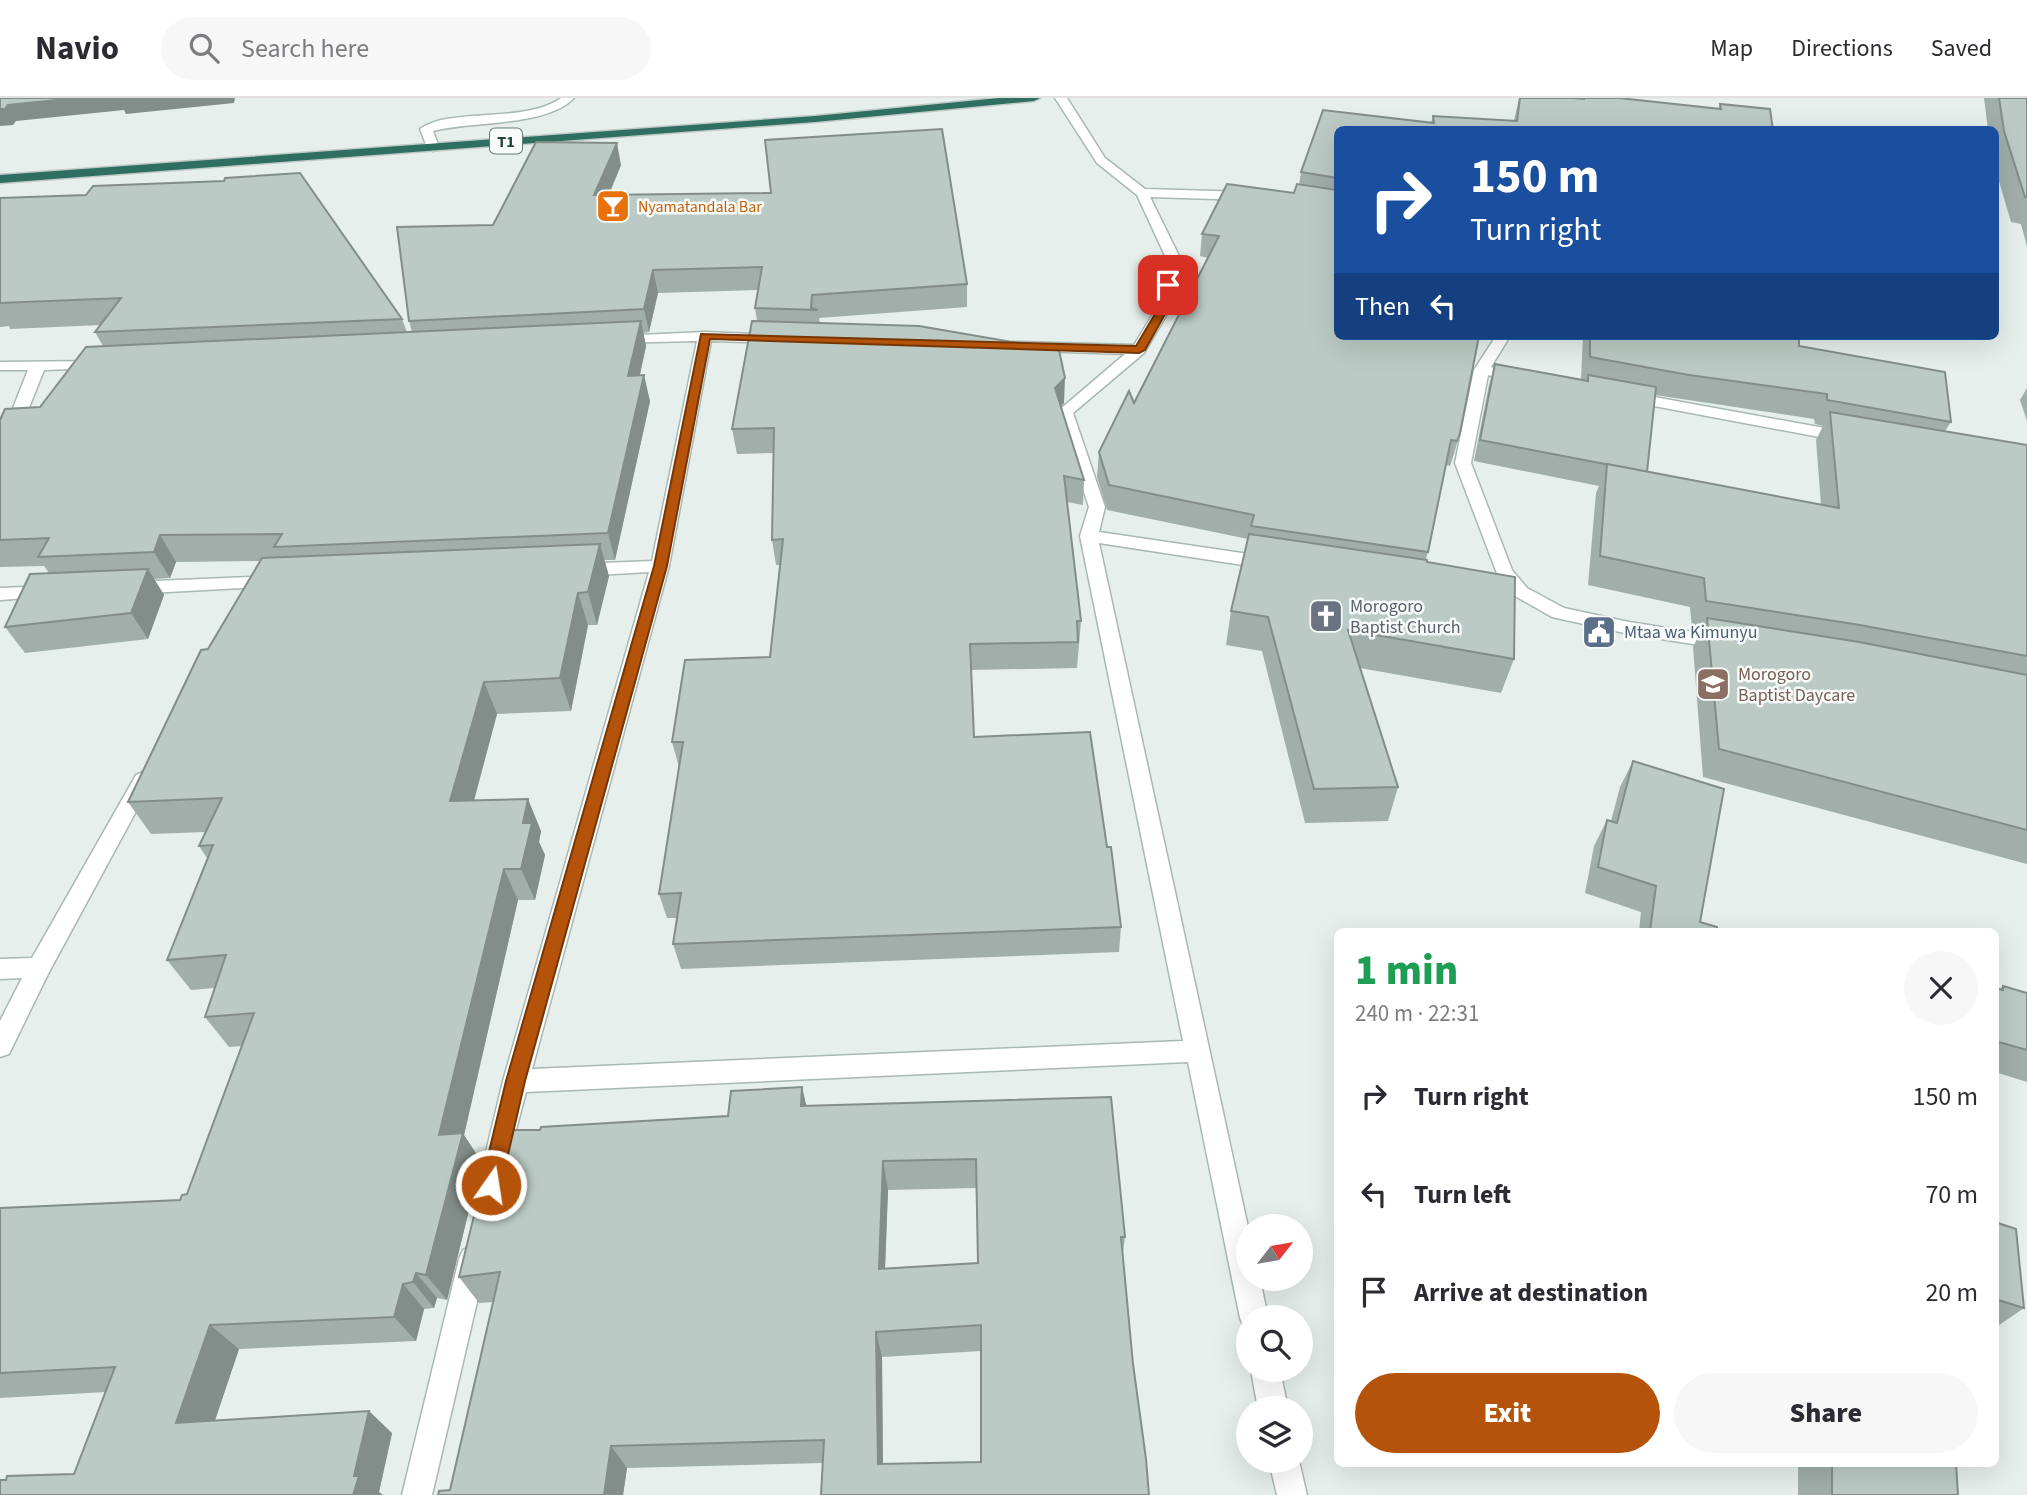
<!DOCTYPE html>
<meta charset="utf-8">
<style>
:root{--surface:#fff;--page:#f7f7f7;--text:#2b2b33;--muted:#7c7c81;--line:#e1e1e2;--accent:#b45309}
body{margin:0;font-family:"Source Sans 3",sans-serif;background:var(--page);color:var(--text);height:100vh;display:flex;flex-direction:column;font-size:26px;white-space:nowrap}
*{box-sizing:border-box;margin:0}
p{font-size:23px;color:var(--muted)}
.icon{flex:none;width:38px;height:38px;fill:none;stroke:currentColor;stroke-width:2;stroke-linecap:round;stroke-linejoin:round}
.map{position:relative;flex:1;overflow:hidden}
.details{position:absolute;left:1334px;top:830px;width:665px;height:539px;display:flex;flex-direction:column;background:var(--surface);border-radius:10px;box-shadow:0 7px 28px #0002}
.details>*{flex:none}
.banner{position:absolute;left:1334px;top:28px;width:665px;height:214px;border-radius:10px;box-shadow:0 7px 28px #0002;background:#1a4fa0;color:#fff;overflow:hidden}
.needle{width:46px;rotate:59deg}
.buttons{position:absolute;left:1236px;top:1116px;display:grid;gap:14px}
.buttons a{display:grid;place-items:center;width:77px;height:77px;border-radius:50%;background:var(--surface);box-shadow:0 7px 28px #0002;font-size:35px}
.pin{position:absolute;display:grid;place-items:center;width:60px;height:60px;color:#fff;margin:-30px;border-radius:14px;box-shadow:0 4px 10px #0006}
.me{position:absolute;width:77px;margin:-38px;rotate:13deg;stroke-linejoin:round;filter:drop-shadow(0 0 5px #0008)}
.turn{display:flex;align-items:center;gap:24px;height:147px;padding:0 21px;font-size:32px}
.turn .icon{width:91px;height:91px;stroke-width:2.5}
.turn b{display:block;font-size:49px;line-height:60px}
.then{display:flex;align-items:center;height:66px;padding:0 21px;background:#0003;gap:14px;font-size:26px}
.round{display:grid;place-items:center;flex:none;width:74px;height:74px;border-radius:37px;background:var(--page)}
.overview{display:flex;align-items:center;justify-content:space-between;height:119px;padding:0 21px}
h1{font-size:42px;font-weight:800;line-height:52px;color:#1e9e55}
.action{display:flex;gap:14px;margin-top:auto;padding:14px 21px}
.action a{flex:1;height:80px;border-radius:42px;background:var(--accent);color:#fff;font-size:28px;font-weight:800;line-height:80px;text-align:center}
.action a+a{background:var(--page);color:var(--text)}
ul{padding:0;list-style:none}
li{display:flex;align-items:center;gap:21px;height:98px;padding:0 21px}
li div{flex:1}
li b{display:block;font-size:26px}
li em{font-style:normal}
header{display:flex;align-items:center;gap:42px;box-sizing:border-box;height:98px;padding:0 35px;background:var(--surface);border-bottom:2px solid var(--line)}
header strong{font-size:33px}
nav{display:flex;gap:38px;margin-inline-start:auto;font-size:24px}
.search{width:490px;height:63px;background:var(--page);display:flex;align-items:center;gap:18px;box-sizing:border-box;padding:0 24px;border-radius:38px;color:var(--muted);font-size:26px}
.map>svg:first-child{display:block}
.lines{fill:none;stroke-linecap:round;stroke-linejoin:round}
.street-casing{stroke:#a8b8b2;stroke-width:3}
.highway-casing{stroke:#c2cac8;stroke-width:3}
.street{fill:#fff;fill-rule:evenodd}
.highway{fill:#2f6f62;fill-rule:evenodd}
.wall{fill:#a1aea9;fill-rule:evenodd}
.shaded-wall{fill:#838d89}
.building{fill:#bbcac4;stroke:#838d89;stroke-width:2;fill-rule:evenodd}
.route{fill:#b45309;stroke:#753606;stroke-width:2}
.labels{text-anchor:middle;stroke-width:5;stroke-linejoin:round;paint-order:stroke}
.shield{fill:#f7fbf9;stroke:#637a73;stroke-width:2}
.shield-label{font-size:16px;font-weight:bold;fill:#24423a}
.far-food-label{font-size:16px;fill:#c56008;stroke:#f7fbf9;text-anchor:start}
.worship-label{font-size:18px;fill:#5b616d;stroke:#f7fbf9;text-anchor:start}
.service-label{font-size:18px;fill:#4e5e75;stroke:#f7fbf9;text-anchor:start}
.education-label{font-size:18px;fill:#785e54;stroke:#f7fbf9;text-anchor:start}
</style>
<header>
<strong>Navio</strong>
<div class="search"><svg class="icon" aria-label="search" viewBox="0 0 24 24"><circle cx="10" cy="10" r="6"/><path d="M15 15l6 6"/></svg>Search here</div>
<nav><a>Map</a><a>Directions</a><a>Saved</a></nav>
</header>
<div class="map">
<svg width="2027" height="1397" viewBox="0 0 2027 1397">
<rect width="100%" height="100%" fill="#e6efeb"/>
<g class="lines">
<!-- street casing -->
<g class="street-casing">
<g id="street">
<path d="M561,0H574C546,29 471,23 433,33L439,49L433,53L427,49L420,31C450,9 525,26 561,0Z"/>
<polygon points="1055,0 1067,0 1105,60 1145,91 1248,94 1254,98 1248,102 1150,99 1181,162 1170,211 1144,255 1073,315 1105,409 1099,434 1269,459 1278,465 1269,471 1099,445 1248,1129 1248,1181 1260,1181 1268,1220 1248,1220 1248,1232 1244,1230 1240,1220 1188,964 526,994 507,1066 498,1070 489,1066 485,1058 503,983 649,474 579,478 570,472 579,466 652,463 697,243 612,245 610,242 612,239 617,238 705,234 777,237 784,241 777,245 711,243 669,468 532,971 1183,943 1080,438 1089,409 1057,314 1125,256 1012,252 1005,248 1012,244 1134,247 1156,211 1167,162 1137,97 1097,65"/>
<polygon points="1496,238 1510,238 1491,269 1503,274 1495,279 1488,277 1471,365 1512,472 1527,490 1564,510 1629,524 1725,539 1732,541 1734,545 1732,549 1725,551 1629,536 1552,519 1515,498 1498,478 1455,365 1474,272"/>
<polygon points="99,263 104,264 106,267 104,270 44,272 8,363 0,368 0,343 28,272 0,272 0,264"/>
<polygon points="1627,294 1846,334 1854,339 1846,344 1622,302 1619,299"/>
<polygon points="274,478 280,480 283,484 280,488 131,496 122,490 131,484"/>
<polygon points="50,488 59,494 56,498 0,502 0,490"/>
<polygon points="143,674 150,677 153,682 48,876 9,956 0,959 0,923 22,880 0,881 0,861 32,860 136,677"/>
<polygon points="473,1148 483,1152 487,1161 432,1397 402,1397 459,1161 463,1152"/>
<polygon points="1251,1272 1280,1272 1288,1311 1258,1311"/>
<polygon points="1269,1363 1299,1363 1307,1397 1277,1397"/>
</g>
</g>
<!-- highway casing -->
<g class="highway-casing">
<polygon id="highway" points="999,0 1040,0 1034,3 815,24 0,85 0,77 815,18"/>
</g>
<!-- street -->
<use href="#street" class="street"/>
<!-- highway -->
<use href="#highway" class="highway"/>
</g>
<!-- wall -->
<g class="wall">
<polygon points="1519,0 1573,0 1583,1 1583,0 1619,0 1718,11 1720,6 1770,11 1773,32 1337,32 1337,238 1479,238 1460,335 1453,359 1450,368 1446,367 1426,462 1427,462 1427,464 1515,479 1514,561 1501,595 1360,570 1398,689 1388,723 1305,725 1262,553 1226,547 1231,513 1248,441 1107,412 1097,379 1099,354 1129,293 1134,305 1208,160 1200,158 1202,136 1227,86 1294,95 1297,86 1299,87 1301,74 1323,12 1431,25 1433,18 1514,23"/>
<polygon points="1984,0 2027,0 2027,149 2021,126 2011,124 1995,70 1995,32 1988,32"/>
<polygon points="621,67 609,97 967,186 967,209 819,220 820,225 1064,305 1061,308 1084,382 1083,407 1067,404 1081,523 1077,570 971,572 974,639 1107,749 1121,829 1119,854 681,871 673,846 677,820 667,820 659,796 679,669 672,644 770,559 780,467 776,467 772,442 774,355 737,356 732,331 757,223 755,210 758,192 658,195 649,234 643,235 646,248 640,277 650,303 615,462 604,462 609,478 597,527 588,527 571,613 497,616 474,703 541,733 539,744 545,757 535,802 518,802 464,1037 481,1063 447,1202 437,1200 434,1210 424,1211 416,1243 239,1251 215,1322 392,1335 379,1394 74,1376 106,1294 0,1300 0,1110 180,1102 187,1096 242,948 229,949 205,919 214,890 191,892 167,862 207,760 199,748 205,734 151,736 128,704 208,551 260,463 176,464 170,480 154,481 164,497 148,541 25,555 5,529 49,475 44,468 0,469 0,322 40,309 103,248 95,234 101,227 10,231 9,228 0,229 0,100 402,221 407,234 412,234 409,223 493,127"/>
<path d="M1583,238H1799V248L1951,324L1945,333L2027,347V766L1703,679L1693,549L1701,533L1692,531L1690,509L1588,487L1596,395L1599,388L1474,363L1489,287L1495,266L1581,281ZM1655,297L1814,321L1815,326L1823,328L1816,342L1821,407L1647,374Z"/>
<polygon points="2027,290 2027,323 2020,302"/>
<polygon points="1633,663 1700,824 1717,833 1639,833 1641,814 1585,795 1594,748 1607,722 1611,723 1620,689"/>
<polygon points="2003,888 2027,895 2027,984 1995,974 1995,890 2000,891"/>
<path d="M802,989L806,1008L1111,999L1125,1139L1123,1155L1133,1266L1149,1397L823,1365L627,1370L623,1397H438L450,1392L493,1204L479,1205L459,1179L540,1032L728,1018ZM976,1090L978,1165L885,1170L888,1092ZM981,1253V1364L883,1366L882,1259Z"/>
<polygon points="1995,1124 2024,1210 1995,1230"/>
<polygon points="1798,1365 1956,1365 1958,1397 1798,1397"/>
</g>
<!-- shaded-wall -->
<g class="shaded-wall">
<polygon points="77,0 235,0 234,5 126,16 124,12 16,23 13,27 0,28 0,11 8,7"/>
<polygon points="617,45 621,67 599,119 594,97"/>
<polygon points="653,172 658,195 649,234 644,211"/>
<polygon points="641,223 646,248 634,303 628,278"/>
<polygon points="644,277 650,303 615,462 608,435"/>
<polygon points="1065,280 1064,305 1055,315 1055,290"/>
<polygon points="160,437 176,464 170,480 154,454"/>
<polygon points="600,446 609,478 597,527 588,494"/>
<polygon points="148,471 164,497 148,541 131,515"/>
<polygon points="578,495 588,527 571,613 560,580"/>
<polygon points="484,584 497,616 465,735 450,703"/>
<polygon points="528,701 541,733 539,744 545,757 535,802 521,771 523,725"/>
<polygon points="504,771 518,802 464,1037 481,1063 447,1202 426,1177 439,1037"/>
<polygon points="802,989 809,1019 801,1008"/>
<polygon points="883,1063 888,1092 884,1198 879,1171"/>
<polygon points="416,1175 437,1200 434,1210 413,1184"/>
<polygon points="403,1186 424,1211 416,1243 394,1219"/>
<polygon points="210,1227 239,1251 207,1346 176,1325"/>
<polygon points="876,1234 882,1259 883,1388 878,1366"/>
<polygon points="369,1313 392,1335 379,1394 383,1397 353,1397 354,1378"/>
<polygon points="611,1348 627,1370 623,1397 604,1397"/>
</g>
<!-- building -->
<g class="building">
<polygon points="0,0 77,0 8,7 5,11 0,11"/>
<polygon points="1520,0 1573,0 1584,1 1584,0 1619,0 1721,11 1720,6 1770,11 1773,32 1337,32 1337,80 1301,74 1323,12 1434,25 1433,18 1517,23"/>
<polygon points="1999,0 2027,0 2027,99 2025,99 2004,33"/>
<polygon points="942,31 967,186 812,197 811,210 818,212 755,210 762,169 653,172 644,211 409,223 397,129 493,127 536,44 617,45 594,97 771,95 765,42"/>
<polygon points="300,75 402,221 95,234 121,200 0,205 0,100 86,97 93,88 224,83 225,80"/>
<polygon points="1227,86 1294,95 1297,86 1337,92 1337,238 1479,238 1460,335 1457,343 1451,342 1428,454 1251,428 1254,417 1109,387 1099,354 1129,293 1134,305 1219,138 1202,136"/>
<polygon points="641,223 628,278 644,277 608,435 274,449 282,436 160,437 154,454 38,459 49,440 0,442 0,322 5,311 40,309 86,249"/>
<polygon points="752,223 919,228 1059,252 1065,280 1055,290 1084,382 1064,378 1081,523 1077,523 1078,544 970,546 974,639 1090,634 1107,749 1111,749 1121,829 673,846 681,795 659,796 683,644 672,644 685,562 770,559 783,441 772,442 774,330 732,331"/>
<polygon points="1590,238 1799,238 1799,248 1945,274 1951,324 1827,302 1827,296 1689,277 1590,259"/>
<polygon points="1495,266 1588,283 1588,277 1656,289 1647,374 1480,342"/>
<polygon points="1830,314 2027,347 2027,558 1860,527 1706,503 1704,480 1600,458 1607,366 1839,410"/>
<polygon points="1249,436 1427,462 1427,464 1515,479 1514,561 1348,532 1398,689 1314,691 1268,519 1231,513"/>
<polygon points="600,446 588,494 578,495 560,580 484,584 450,703 528,701 523,725 532,725 521,771 504,771 439,1037 463,1035 426,1177 416,1175 413,1184 403,1186 394,1219 210,1227 176,1325 369,1313 354,1378 359,1378 353,1397 0,1397 0,1382 6,1382 7,1378 74,1376 115,1269 0,1275 0,1110 180,1102 182,1097 187,1096 254,915 205,919 226,857 167,862 213,747 199,748 222,700 128,704 201,552 208,551 262,460"/>
<polygon points="148,471 131,515 5,529 30,476"/>
<polygon points="1707,520 1859,544 2027,577 2027,732 1719,651"/>
<polygon points="1633,663 1724,691 1700,824 1717,829 1717,833 1650,833 1656,788 1598,769 1607,722 1617,725"/>
<polygon points="2003,888 2027,895 2027,952 1995,943 1995,890 2003,892"/>
<path d="M802,989L801,1008L1111,999L1125,1139H1121L1133,1266L1146,1361L1149,1397H821L824,1342L611,1348L604,1397H438L439,1393L450,1392L500,1174L459,1179L495,1032H540L541,1029L728,1018L731,993ZM976,1061L978,1165L879,1171L883,1063ZM981,1227V1364L878,1366L876,1234Z"/>
<polygon points="1995,1124 2016,1131 2024,1210 1995,1201"/>
<polygon points="1832,1365 1956,1365 1958,1397 1832,1397"/>
</g>
<!-- route -->
<polygon class="route" points="1168,184 1174,187 1168,211 1145,252 1139,255 710,241 667,468 525,983 501,1087 498,1093 491,1096 484,1093 481,1087 506,983 654,468 701,236 1136,248 1158,211 1163,187"/>
<!-- icons -->
<defs>
<g id="bar-square" transform="scale(1.75)"><rect x="-9" y="-9" width="18" height="18" rx="4" fill="#e8710a" stroke="#f7fbf9"/><path d="M-6-5H6L.8 .8V4.5H3.5V6h-7V4.5H-.8V.8Z" fill="#fff"/></g>
<g id="church-square" transform="scale(1.75)"><rect x="-9" y="-9" width="18" height="18" rx="4" fill="#6b7280" stroke="#f7fbf9"/><path d="M-1.2-6h2.4v3.5h3.3v2.4h-3.3V6h-2.4V-.1h-3.3v-2.4h3.3Z" fill="#fff"/></g>
<g id="civic-square" transform="scale(1.75)"><rect x="-9" y="-9" width="18" height="18" rx="4" fill="#5c6f8a" stroke="#f7fbf9"/><path d="M-.6-6.5H3V-4.5H.6V-3L4-1V1h2V6H-6V1h2V-1L-.6-3ZM-1.2 2.5V6h2.4V2.5Z" fill="#fff"/></g>
<g id="school-square" transform="scale(1.75)"><rect x="-9" y="-9" width="18" height="18" rx="4" fill="#8d6e63" stroke="#f7fbf9"/><path d="M0-5L7-2L0 1L-7-2ZM-4 1L0 2.5L4 1V4Q0 6-4 4Z" fill="#fff"/></g>
</defs>
<g fill-rule="evenodd">
<use href="#bar-square" x="613" y="108"/>
<use href="#church-square" x="1326" y="518"/>
<use href="#civic-square" x="1599" y="534"/>
<use href="#school-square" x="1713" y="586"/>
</g>
<g class="labels">
<!-- shield labels -->
<rect class="shield" x="490" y="30.5" width="32" height="25" rx="5"/>
<g class="shield-label">
<text x="506" y="49">T1</text>
</g>
<!-- far-food labels -->
<g class="far-food-label">
<text x="638" y="114">Nyamatandala Bar</text>
</g>
<!-- worship labels -->
<g class="worship-label">
<text x="1350" y="514">Morogoro<tspan x="1350" dy="21">Baptist Church</tspan></text>
</g>
<!-- service labels -->
<g class="service-label">
<text x="1624" y="540">Mtaa wa Kimunyu</text>
</g>
<!-- education labels -->
<g class="education-label">
<text x="1738" y="582">Morogoro<tspan x="1738" dy="21">Baptist Daycare</tspan></text>
</g>
</g>
</svg>
<div class="buttons">
<a><svg class="needle" viewBox="-14 -14 28 28"><path d="M0-13l5 13h-10z" fill="#e53935"/><path d="M0 13l5-13h-10z" fill="#7c7c81"/></svg></a>
<a><svg class="icon" aria-label="search" viewBox="0 0 24 24"><circle cx="10" cy="10" r="6"/><path d="M15 15l6 6"/></svg></a>
<a><svg class="icon" aria-label="layers" viewBox="0 0 24 24"><path d="M12 4l9 5-9 5-9-5zM3 14l9 5 9-5"/></svg></a>
</div>
<div class="pin" style="left:1168px;top:187px;background:#d93025"><svg class="icon" aria-label="arrive" viewBox="0 0 24 24"><path d="M6 21V4h12l-3 4 3 4H6"/></svg></div>
<svg class="me" style="left:491px;top:1087px" viewBox="-20 -20 40 40"><circle r="17" fill="#b45309" stroke="#fff" stroke-width="3"/><path d="M0-11L8 9 0 5-8 9z" fill="#fff"/></svg>
<div class="banner">
<div class="turn"><svg class="icon" aria-label="right" viewBox="0 0 24 24"><path d="M7 20v-9h11M14 6l5 5-5 5"/></svg><div><b>150 m</b>Turn right</div></div>
<div class="then">Then<svg class="icon" aria-label="left" viewBox="0 0 24 24"><path d="M17 20v-9H6M10 6l-5 5 5 5"/></svg></div>
</div>
<section class="details">
<div class="overview"><div><h1>1 min</h1><p>240 m · 22:31</p></div><a class="round"><svg class="icon" aria-label="close" viewBox="0 0 24 24"><path d="M6 6l12 12M18 6L6 18"/></svg></a></div>
<ul>
<li><svg class="icon" aria-label="right" viewBox="0 0 24 24"><path d="M7 20v-9h11M14 6l5 5-5 5"/></svg><div><b>Turn right</b></div><em>150 m</em></li>
<li><svg class="icon" aria-label="left" viewBox="0 0 24 24"><path d="M17 20v-9H6M10 6l-5 5 5 5"/></svg><div><b>Turn left</b></div><em>70 m</em></li>
<li><svg class="icon" aria-label="arrive" viewBox="0 0 24 24"><path d="M6 21V4h12l-3 4 3 4H6"/></svg><div><b>Arrive at destination</b></div><em>20 m</em></li>
</ul>
<div class="action"><a>Exit</a><a>Share</a></div>
</section>
</div>
